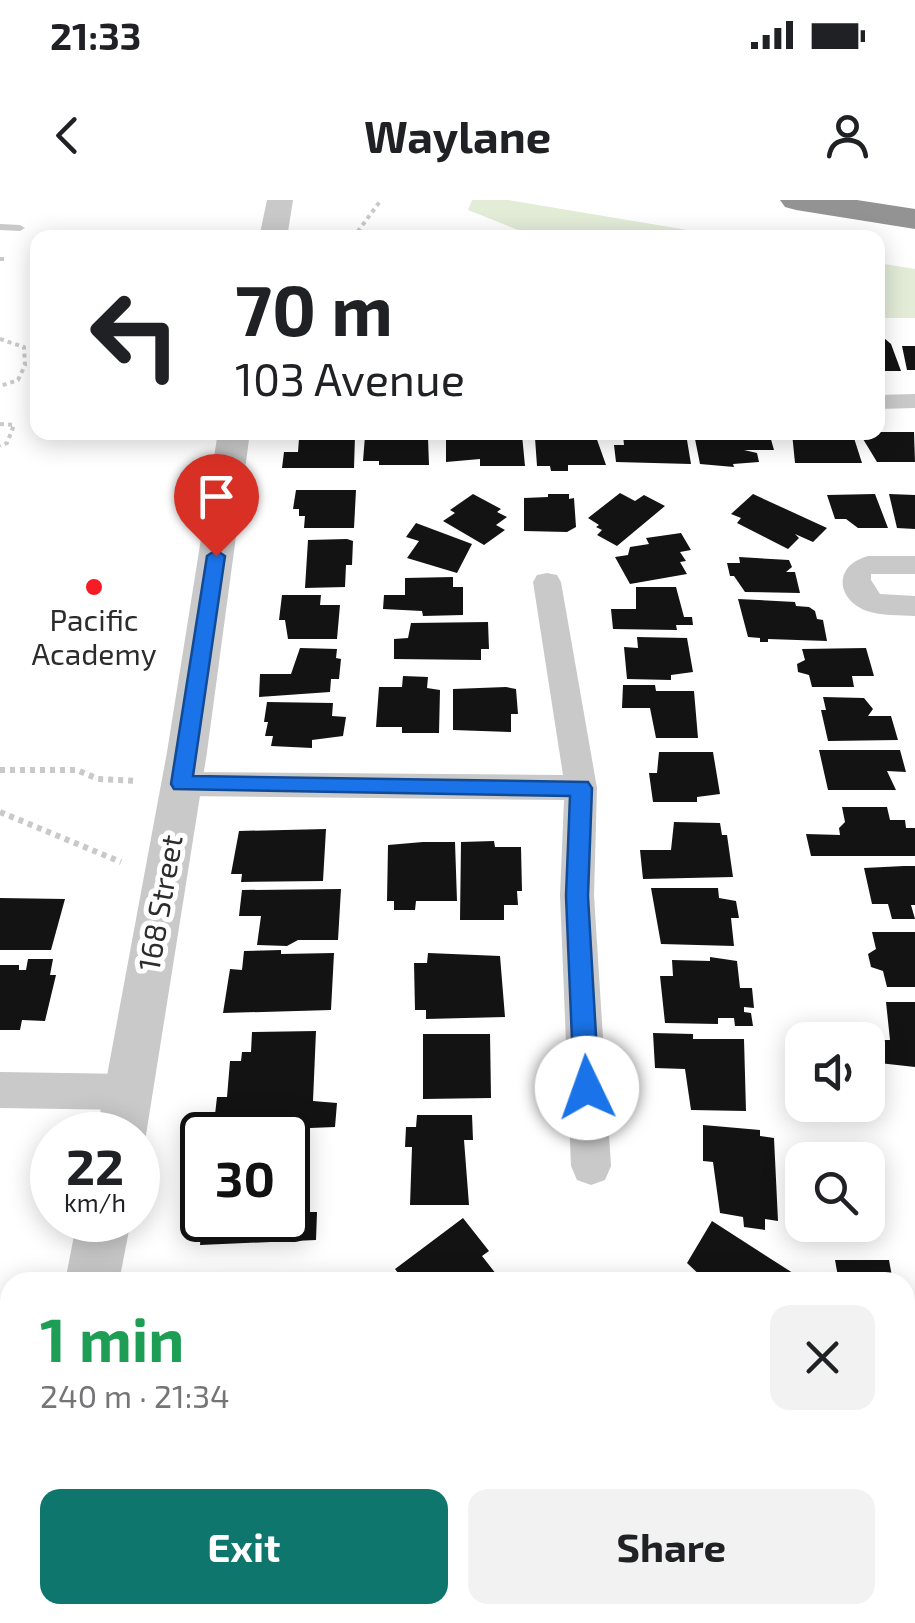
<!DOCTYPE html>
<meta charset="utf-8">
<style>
:root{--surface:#fff;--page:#f2f2f2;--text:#202124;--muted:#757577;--accent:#0f766e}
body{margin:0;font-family:"Exo 2",sans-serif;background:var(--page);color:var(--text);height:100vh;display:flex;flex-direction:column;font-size:38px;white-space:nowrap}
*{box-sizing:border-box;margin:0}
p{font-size:32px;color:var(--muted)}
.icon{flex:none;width:55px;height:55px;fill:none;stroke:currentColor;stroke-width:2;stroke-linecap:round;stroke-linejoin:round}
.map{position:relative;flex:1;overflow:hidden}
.details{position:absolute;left:0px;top:1072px;width:915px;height:352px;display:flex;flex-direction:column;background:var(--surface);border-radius:30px 30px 0 0;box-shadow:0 5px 25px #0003}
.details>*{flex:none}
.hud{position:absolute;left:30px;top:30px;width:855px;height:210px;border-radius:20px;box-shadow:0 5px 25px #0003;background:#fff;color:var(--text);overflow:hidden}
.buttons{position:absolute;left:785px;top:822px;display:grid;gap:20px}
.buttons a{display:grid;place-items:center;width:100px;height:100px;border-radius:20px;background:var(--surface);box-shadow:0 5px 25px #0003;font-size:50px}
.speed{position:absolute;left:30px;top:912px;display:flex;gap:20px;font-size:50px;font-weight:700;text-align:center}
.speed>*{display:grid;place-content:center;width:130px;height:130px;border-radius:50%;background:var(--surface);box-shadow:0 5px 25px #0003;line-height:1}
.speed small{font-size:25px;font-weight:400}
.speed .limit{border:5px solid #111;border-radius:15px;background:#fff;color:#111}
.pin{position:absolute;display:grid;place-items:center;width:85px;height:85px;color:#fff;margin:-102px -42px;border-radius:50% 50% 50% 0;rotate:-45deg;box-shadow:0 0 10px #0007}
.pin .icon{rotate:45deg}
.me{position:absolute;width:110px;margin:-55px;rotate:357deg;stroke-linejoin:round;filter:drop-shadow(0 0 8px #0008)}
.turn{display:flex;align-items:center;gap:35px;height:210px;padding:0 40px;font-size:45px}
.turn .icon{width:130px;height:130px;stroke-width:2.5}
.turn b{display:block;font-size:70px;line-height:85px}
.round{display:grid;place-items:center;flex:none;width:105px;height:105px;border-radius:20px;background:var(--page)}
.summary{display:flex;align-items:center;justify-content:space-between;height:170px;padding:0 40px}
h1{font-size:60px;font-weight:700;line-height:75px;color:#1e9e55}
.cta{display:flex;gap:20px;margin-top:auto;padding:20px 40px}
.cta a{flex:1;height:115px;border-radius:20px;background:var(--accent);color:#fff;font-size:40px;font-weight:700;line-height:115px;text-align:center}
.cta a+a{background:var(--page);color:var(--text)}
.status{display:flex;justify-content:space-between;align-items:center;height:70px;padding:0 50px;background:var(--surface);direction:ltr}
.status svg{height:28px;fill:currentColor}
header{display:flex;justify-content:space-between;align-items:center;height:130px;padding:0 40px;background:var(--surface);font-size:45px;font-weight:700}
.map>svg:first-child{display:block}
.green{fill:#e2ecd7}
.building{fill:#131313}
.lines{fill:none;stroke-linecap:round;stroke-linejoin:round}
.path-far1{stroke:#c9c9c9;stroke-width:4;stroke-dasharray:4 4;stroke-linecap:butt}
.path{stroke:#c9c9c9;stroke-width:6;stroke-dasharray:5 5;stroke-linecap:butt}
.service{fill:#c9c9c9;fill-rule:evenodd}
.minor{fill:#c9c9c9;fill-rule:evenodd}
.tertiary{fill:#c9c9c9;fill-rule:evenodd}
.motorway{fill:#939393;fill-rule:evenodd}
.route{fill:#1a73e8;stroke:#114b97;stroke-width:2.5}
.poi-dot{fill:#f61b25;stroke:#fff;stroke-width:4}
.labels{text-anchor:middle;stroke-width:10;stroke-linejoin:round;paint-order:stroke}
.poi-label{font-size:30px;fill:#2c2c2c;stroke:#fff}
.street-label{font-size:30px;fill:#2c2c2c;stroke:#fff}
</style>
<div class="status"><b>21:33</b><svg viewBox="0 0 49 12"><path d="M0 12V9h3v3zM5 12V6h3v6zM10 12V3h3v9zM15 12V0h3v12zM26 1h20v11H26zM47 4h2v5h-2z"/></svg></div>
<header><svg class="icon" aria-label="back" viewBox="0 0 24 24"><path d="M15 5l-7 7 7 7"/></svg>Waylane<svg class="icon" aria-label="person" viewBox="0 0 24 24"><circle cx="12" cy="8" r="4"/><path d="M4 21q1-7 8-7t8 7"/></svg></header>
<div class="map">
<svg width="915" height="1423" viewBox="0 0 915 1423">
<rect width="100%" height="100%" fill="#fff"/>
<!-- green -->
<g class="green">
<polygon points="472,0 508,0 729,37 536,37 468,10"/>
<polygon points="878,63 915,69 915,118 878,118"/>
</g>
<!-- building -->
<g class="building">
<polygon points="878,138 884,138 891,144 901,171 878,171"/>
<polygon points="902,146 915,146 915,170 907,170"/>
<polygon points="878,232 914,232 915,262 877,262 860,234"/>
<polygon points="659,233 686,234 691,264 616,262 614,245 624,245 623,235"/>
<polygon points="792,233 853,235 862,263 795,263"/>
<polygon points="567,234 595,234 606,265 568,265 568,271 551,271 550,266 537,266 535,238"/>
<polygon points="694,234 770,236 774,250 744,250 757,253 759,262 733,264 734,267 700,264"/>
<polygon points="522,235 525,266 480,266 480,259 446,262 446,237"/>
<polygon points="355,236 354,268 282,268 284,252 298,252 299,239"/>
<polygon points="365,236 428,238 429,265 379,265 379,261 363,261"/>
<polygon points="296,290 356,290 354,328 304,328 305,316 299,316 299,309 293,309"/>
<polygon points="620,293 635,301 644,295 665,306 617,346 597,335 602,330 596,327 599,325 588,318"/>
<polygon points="473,294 501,309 497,312 507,317 496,325 505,330 484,345 443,321 455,313 450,310"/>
<polygon points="548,294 569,294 569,299 574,298 576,327 567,332 524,331 524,298 548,297"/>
<polygon points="753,294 827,328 813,342 795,334 799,338 788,349 737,323 741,318 731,314"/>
<polygon points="875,294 888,328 858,328 846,319 835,319 827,295"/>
<polygon points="889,294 915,295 915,329 897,328"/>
<polygon points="416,323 472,344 457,373 407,358 419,341 406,337"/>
<polygon points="681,333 691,350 680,352 686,361 680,362 687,374 630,384 615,357 628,355 630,347 649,344 646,338"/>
<polygon points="347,339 353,341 352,365 346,365 345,387 305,388 308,340"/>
<polygon points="739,357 789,360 792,367 786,372 795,372 800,393 745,392 734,376 730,376 727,363 740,363"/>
<polygon points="453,377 453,387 463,387 463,415 423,416 422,411 383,409 384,395 405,395 405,378"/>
<polygon points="636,387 676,387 684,417 692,417 693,425 676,425 677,430 613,429 611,409 636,409"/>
<polygon points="282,395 321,395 320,405 340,405 337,439 288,439 285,420 279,420"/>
<polygon points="738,399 795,402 796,406 809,407 815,411 817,419 823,420 827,441 768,439 768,442 760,442 760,438 748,437"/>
<polygon points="488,422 489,449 481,449 481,460 394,459 394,439 408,438 411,423"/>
<polygon points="637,437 687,438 693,472 671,475 671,480 627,479 624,447 638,448"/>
<polygon points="300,448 337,449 336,458 341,459 339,479 331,479 330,492 259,497 260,474 291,474"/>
<polygon points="866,448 874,476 852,476 854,487 812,487 809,475 798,472 797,464 805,460 802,449"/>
<polygon points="403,476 428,477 427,488 440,490 439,533 402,533 402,527 376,527 379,487 402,487"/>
<polygon points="623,485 655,485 656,491 694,491 698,538 656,538 650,508 622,508"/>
<polygon points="506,487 516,489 518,514 511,514 511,532 453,530 453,489"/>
<polygon points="823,497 864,498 873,509 868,516 891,516 898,540 828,541 821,510 826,510"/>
<polygon points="267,502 333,503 332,516 346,517 343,536 312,540 312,548 271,546 273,536 265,536 268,522 264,522"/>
<polygon points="819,550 900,550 906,572 887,571 896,590 828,590"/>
<polygon points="659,552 713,552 720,594 697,597 697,602 653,602 649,573 657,573"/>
<polygon points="842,607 887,607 890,620 905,620 906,628 915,628 915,656 811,656 806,634 840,635 839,628 845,622"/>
<polygon points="674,622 720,623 722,635 727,635 733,677 643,679 640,650 671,650"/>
<polygon points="326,629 323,681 241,682 242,674 231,674 239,631"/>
<polygon points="494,641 495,647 521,647 522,691 517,691 518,705 504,705 504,720 460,720 461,642"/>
<polygon points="423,642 455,642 457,701 416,701 415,710 394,710 394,701 387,701 388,645"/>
<polygon points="904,666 915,666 915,705 911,705 915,719 892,719 888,704 872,704 864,668"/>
<polygon points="651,688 718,688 719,698 736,701 739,718 731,718 734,746 661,744"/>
<polygon points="341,689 338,740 298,740 287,746 257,745 261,716 239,716 242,690"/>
<polygon points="0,698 65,699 51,750 0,750"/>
<polygon points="872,732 915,732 915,787 887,787 883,771 871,767 868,754 876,749"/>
<polygon points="281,750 281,754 334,753 331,810 223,813 230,769 242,770 244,751"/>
<polygon points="428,753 500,756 505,817 426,819 426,810 415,810 414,763 427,763"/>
<polygon points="710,757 737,761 740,788 752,788 754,808 744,807 744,812 751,813 753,826 735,826 734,818 718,818 718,824 665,823 660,776 673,776 672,760 710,761"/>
<polygon points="28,759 53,759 50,775 56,775 45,821 22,820 20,830 0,830 0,765 19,765 19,770 26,770"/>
<polygon points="886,802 915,802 915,867 879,863 874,840 890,840"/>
<polygon points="316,831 313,901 337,903 335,927 213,932 217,897 227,897 230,861 241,861 242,852 251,852 252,832"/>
<polygon points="653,833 693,834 693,839 744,839 746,911 691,910 685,869 655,868"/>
<polygon points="423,834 490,834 491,898 423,899"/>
<polygon points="417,915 472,915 473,940 464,940 469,1005 410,1005 412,947 405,947 406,927 416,927"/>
<polygon points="703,925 760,930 760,936 774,938 778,1021 765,1019 765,1030 744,1027 743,1017 720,1013 713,962 703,961"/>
<polygon points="288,946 303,947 305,990 288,990"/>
<polygon points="288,1007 295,1007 295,1012 317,1012 316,1040 200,1045 202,1020 288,1020"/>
<polygon points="463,1018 489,1051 482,1056 500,1079 496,1082 405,1082 395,1069"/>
<polygon points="712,1021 796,1075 791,1082 703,1082 704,1079 687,1063"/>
<polygon points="835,1060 889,1060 893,1082 839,1082"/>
<rect x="204" y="1077" width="96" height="5"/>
<rect x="905" y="1197" width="10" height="63"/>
<polygon points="177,1415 284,1415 283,1423 176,1423"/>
<polygon points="414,1415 499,1415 499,1423 413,1423"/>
<rect x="550" y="1415" width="87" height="8"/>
<polygon points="657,1415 741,1415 742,1423 658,1423"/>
<polygon points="790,1415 868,1415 870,1423 791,1423"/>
</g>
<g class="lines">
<!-- path-far1 -->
<g class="path-far1">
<polyline points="353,38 381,0"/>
<polyline points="0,59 8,59"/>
<polyline points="0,139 24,147 25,165 18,180 0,186"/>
<polyline points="0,224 14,225 7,243 0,246"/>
</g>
<!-- path -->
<g class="path">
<polyline points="0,570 77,570 98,579 137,581"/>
<polyline points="0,612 121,662"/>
</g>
<!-- service -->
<g class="service">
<polygon points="0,24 20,25 25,28 20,31 0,30"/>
<polygon points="148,1415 172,1415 171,1423 147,1423"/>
<rect x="289" y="1415" width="24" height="8"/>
<rect x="352" y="1415" width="24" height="8"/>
</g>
<!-- minor -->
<g class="minor">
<polygon points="915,194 915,208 878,209 878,195"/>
<path d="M868,356H915V374H871V380L880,394L915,396V416C900,415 881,416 867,411C837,400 832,366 868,356Z"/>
<polygon points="547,373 557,375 561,382 597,588 594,695 611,966 605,980 591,985 577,980 571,966 560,695 564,600 181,596 170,593 165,584 170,575 181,572 563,575 533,382 537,375"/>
<polygon points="0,872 129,874 143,879 148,892 143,905 129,910 0,908"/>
</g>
<!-- tertiary -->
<g class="tertiary">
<polygon points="267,0 293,0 287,38 259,38"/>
<polygon points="218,232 250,232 207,552 146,935 138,952 138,935 96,935 167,552"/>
<polygon points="77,1020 131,1020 119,1082 65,1082"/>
<polygon points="10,1390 10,1415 58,1415 56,1423 0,1423 4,1393"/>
</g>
<!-- motorway -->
<polygon class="motorway" points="780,0 857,0 915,9 915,29 796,10 785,7"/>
</g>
<!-- route -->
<polygon class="route" points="216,350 225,356 193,576 588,582 592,588 588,696 599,888 596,897 587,900 578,897 574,888 566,696 570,596 174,589 171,584 207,356"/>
<!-- markers -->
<circle class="poi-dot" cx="94" cy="387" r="10"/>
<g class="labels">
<!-- poi labels -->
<g class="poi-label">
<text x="94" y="431">Pacific<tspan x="94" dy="34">Academy</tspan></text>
</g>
<!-- street labels -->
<g class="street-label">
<text transform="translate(161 703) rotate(-80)" y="10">168 Street</text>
</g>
</g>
</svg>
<div class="buttons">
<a><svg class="icon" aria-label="sound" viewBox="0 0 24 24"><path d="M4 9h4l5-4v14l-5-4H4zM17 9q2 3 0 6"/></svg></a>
<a><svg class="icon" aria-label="search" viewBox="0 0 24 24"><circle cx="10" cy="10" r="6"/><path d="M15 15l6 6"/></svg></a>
</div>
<div class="speed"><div>22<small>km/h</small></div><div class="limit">30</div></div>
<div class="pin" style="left:216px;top:356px;background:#d93025"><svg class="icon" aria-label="arrive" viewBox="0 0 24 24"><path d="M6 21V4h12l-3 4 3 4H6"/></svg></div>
<svg class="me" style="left:587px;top:888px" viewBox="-20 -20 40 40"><circle r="19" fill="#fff"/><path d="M0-13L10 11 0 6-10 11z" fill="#1a73e8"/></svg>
<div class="hud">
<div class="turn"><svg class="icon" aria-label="left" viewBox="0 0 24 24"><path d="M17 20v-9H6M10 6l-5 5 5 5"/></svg><div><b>70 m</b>103 Avenue</div></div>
</div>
<section class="details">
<div class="summary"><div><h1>1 min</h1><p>240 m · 21:34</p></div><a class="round"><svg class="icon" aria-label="close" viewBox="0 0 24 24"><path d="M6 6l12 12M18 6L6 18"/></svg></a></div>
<div class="cta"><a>Exit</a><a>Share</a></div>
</section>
</div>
